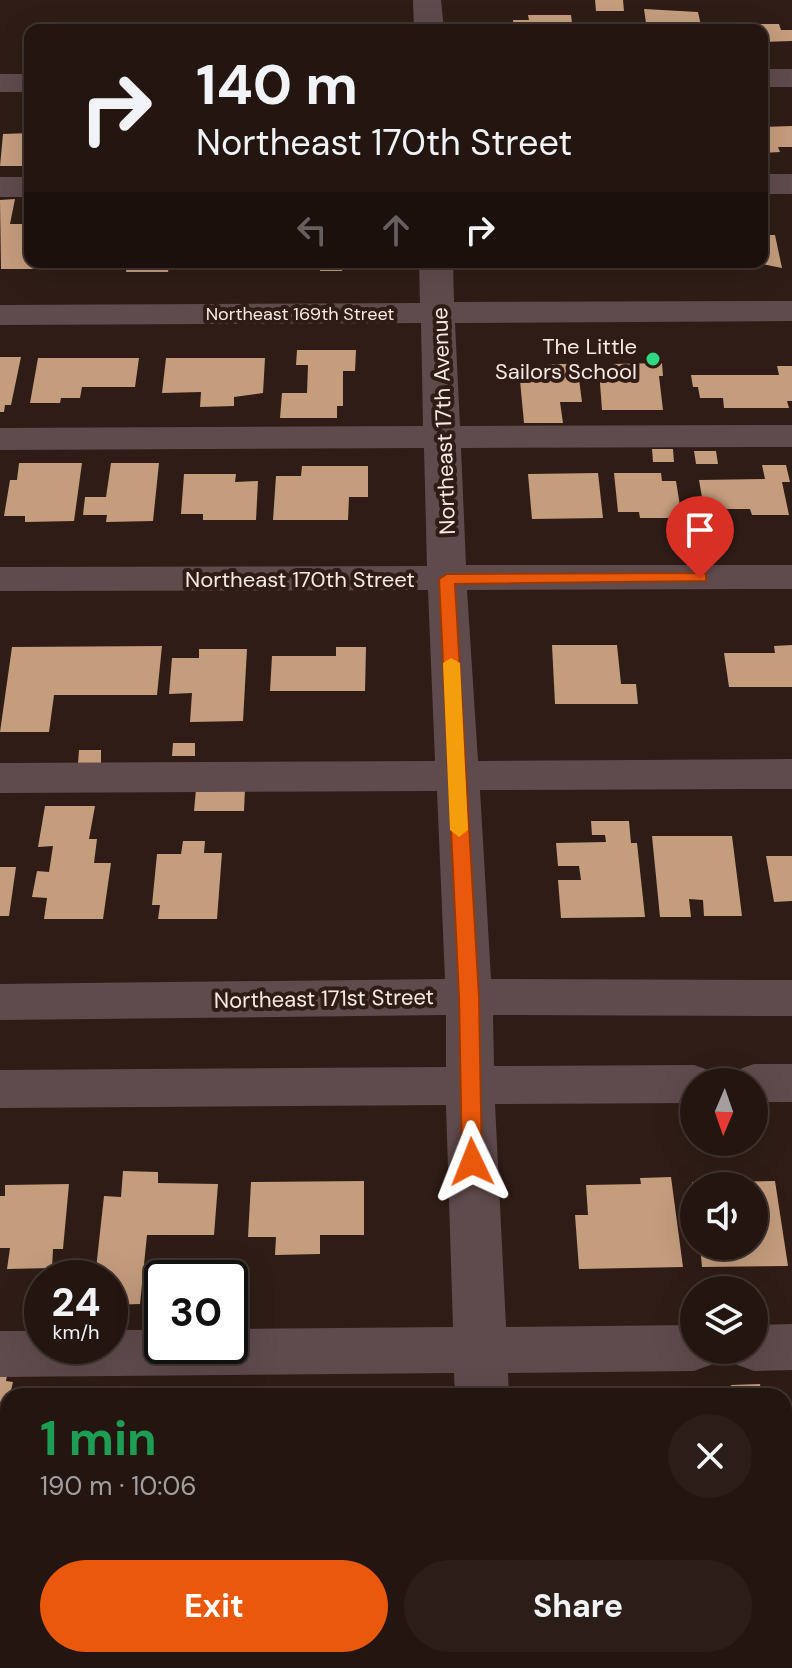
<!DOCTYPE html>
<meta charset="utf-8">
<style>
:root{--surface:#231510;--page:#2b1e19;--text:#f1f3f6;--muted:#a39f9f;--line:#403430;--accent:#ea580c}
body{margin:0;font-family:"DM Sans",sans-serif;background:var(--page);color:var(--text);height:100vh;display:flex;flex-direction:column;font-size:30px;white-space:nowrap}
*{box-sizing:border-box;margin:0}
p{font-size:26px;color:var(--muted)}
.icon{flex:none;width:44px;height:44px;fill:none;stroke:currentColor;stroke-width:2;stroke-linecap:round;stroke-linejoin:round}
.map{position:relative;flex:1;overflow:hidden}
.sheet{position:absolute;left:0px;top:1388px;width:792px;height:280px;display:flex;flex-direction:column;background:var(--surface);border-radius:24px 24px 0 0;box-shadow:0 8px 32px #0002,0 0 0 2px var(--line)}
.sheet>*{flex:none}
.banner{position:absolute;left:24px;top:24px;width:744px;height:244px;border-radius:16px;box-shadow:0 8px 32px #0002,0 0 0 2px var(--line);background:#231510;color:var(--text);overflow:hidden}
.needle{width:52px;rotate:182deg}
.controls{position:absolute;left:680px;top:1068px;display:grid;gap:16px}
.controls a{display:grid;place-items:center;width:88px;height:88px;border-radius:50%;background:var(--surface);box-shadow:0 8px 32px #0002,0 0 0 2px var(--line);font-size:40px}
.speed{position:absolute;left:24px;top:1260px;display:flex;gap:16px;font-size:40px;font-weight:700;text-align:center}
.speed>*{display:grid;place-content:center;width:104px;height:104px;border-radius:50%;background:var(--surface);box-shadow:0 8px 32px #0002,0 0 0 2px var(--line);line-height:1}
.speed small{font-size:20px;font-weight:400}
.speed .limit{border:4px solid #111;border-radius:12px;background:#fff;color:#111}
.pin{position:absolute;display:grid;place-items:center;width:68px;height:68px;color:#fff;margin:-82px -34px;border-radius:50% 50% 50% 0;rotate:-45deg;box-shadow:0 0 8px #0007}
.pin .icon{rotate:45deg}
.me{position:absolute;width:88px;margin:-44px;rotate:358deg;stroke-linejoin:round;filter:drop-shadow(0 0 6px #0008)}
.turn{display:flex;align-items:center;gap:28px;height:168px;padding:0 40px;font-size:36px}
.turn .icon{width:104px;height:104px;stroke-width:2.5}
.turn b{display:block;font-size:56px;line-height:68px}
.lanes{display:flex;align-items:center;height:76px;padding:0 40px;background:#0003;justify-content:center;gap:40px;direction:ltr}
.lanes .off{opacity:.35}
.round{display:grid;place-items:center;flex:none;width:84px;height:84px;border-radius:42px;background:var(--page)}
.overview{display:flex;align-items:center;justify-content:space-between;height:136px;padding:0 40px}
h1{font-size:48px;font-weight:700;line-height:60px;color:#1e9e55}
.primary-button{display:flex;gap:16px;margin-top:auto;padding:16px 40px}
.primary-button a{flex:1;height:92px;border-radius:48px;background:var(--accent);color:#fff;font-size:32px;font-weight:700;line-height:92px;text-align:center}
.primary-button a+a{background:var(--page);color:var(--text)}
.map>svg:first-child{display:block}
.building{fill:#c49d7d}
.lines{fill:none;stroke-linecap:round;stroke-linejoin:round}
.minor{fill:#604b4c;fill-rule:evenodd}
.route{fill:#ea580c;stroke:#983908;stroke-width:2}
.slow{fill:#f59e0b}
.poi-dot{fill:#31d882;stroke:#2f1c16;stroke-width:3}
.labels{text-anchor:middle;stroke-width:8;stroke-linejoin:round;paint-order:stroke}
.far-street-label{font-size:18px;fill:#f7e9e4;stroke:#2f1c16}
.poi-label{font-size:22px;fill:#f7e9e4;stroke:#2f1c16;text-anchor:end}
.street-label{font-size:22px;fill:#f7e9e4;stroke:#2f1c16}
</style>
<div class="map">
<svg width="792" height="1668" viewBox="0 0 792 1668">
<rect width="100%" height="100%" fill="#2f1c16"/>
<!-- building -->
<g class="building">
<polygon points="595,0 623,0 624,11 596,11"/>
<polygon points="644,9 698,12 702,30 647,30"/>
<polygon points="528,15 571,15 573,30 514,30 513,20 529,20"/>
<polygon points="731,24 779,24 781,30 792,30 792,41 762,42 762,30 733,30"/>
<polygon points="792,126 792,147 778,147 780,152 762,153 762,127"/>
<polygon points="30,133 30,166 0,166 3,134"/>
<polygon points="15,199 10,224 30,224 30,262 37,262 36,269 1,269 0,200"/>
<polygon points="762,235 775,235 782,268 762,264"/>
<polygon points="49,262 105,262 104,269 76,269 48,267"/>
<polygon points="128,262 170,262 168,272 126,272"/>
<polygon points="321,262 379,262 379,266 343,266 342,271 320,271"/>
<polygon points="297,350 356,350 355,371 343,371 343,406 337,406 337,418 280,418 282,393 307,393 308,365 296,365"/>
<polygon points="0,357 21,357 11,405 5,405 4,412 0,412"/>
<polygon points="38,358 139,358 135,387 82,387 80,398 61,398 60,403 30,403"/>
<polygon points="166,358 265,358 263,393 234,397 234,406 200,407 201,392 162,393"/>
<polygon points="662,363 663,376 659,376 663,410 602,410 599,370 613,370 612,364"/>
<polygon points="549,364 577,364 582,402 560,402 563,423 524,423 519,370 550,370"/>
<polygon points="777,366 792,366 792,401 787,401 789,408 724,408 723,398 700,398 698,387 693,387 691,375 779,375"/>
<polygon points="652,449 673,449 674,462 653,462"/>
<polygon points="694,451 716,451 718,464 696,464"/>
<polygon points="19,463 82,463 74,521 25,522 25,516 4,516 10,480 17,480"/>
<polygon points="111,463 159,463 153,521 106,522 107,515 83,515 85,497 106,497"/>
<polygon points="762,465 786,465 790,482 782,482 789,515 752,515 750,509 704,509 699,480 765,479"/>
<polygon points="302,466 368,466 368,497 349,497 348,520 273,520 276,476 301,476"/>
<polygon points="598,473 603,518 532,519 528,474"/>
<polygon points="614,473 661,473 662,481 676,481 682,518 640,518 639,512 618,512"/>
<polygon points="184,474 236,474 235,482 258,481 256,520 203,520 203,514 181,514"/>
<polygon points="552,645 617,645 621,684 636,684 638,704 555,704"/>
<polygon points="792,645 792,687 729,687 724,653 775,653 774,646"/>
<polygon points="162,646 157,695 54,695 49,732 0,732 12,647"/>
<polygon points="336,647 366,647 365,691 270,691 272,656 336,656"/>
<polygon points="199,649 247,649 243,721 190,722 192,693 169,694 172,658 199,658"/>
<polygon points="173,743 195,743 195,756 172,756"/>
<polygon points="79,750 101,750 101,763 78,763"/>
<polygon points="196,789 245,789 244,811 194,811"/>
<polygon points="45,806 95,806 89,839 97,839 94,863 111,863 103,919 44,919 47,898 32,897 37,871 49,872 53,846 38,847"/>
<polygon points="591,821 629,821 631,843 637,843 645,917 561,918 558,880 581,880 579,866 558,866 556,843 606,842 605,835 592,835"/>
<polygon points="652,836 732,836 742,916 704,916 703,900 689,899 691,917 660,917"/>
<polygon points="183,841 205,841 204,853 222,853 217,919 158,919 160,905 152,905 157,854 181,854"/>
<polygon points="766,856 792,856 792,901 774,902"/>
<polygon points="0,867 16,867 9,916 0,916"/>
<polygon points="123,1171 158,1172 158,1183 218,1184 214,1235 147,1235 140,1304 110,1305 110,1278 95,1278 104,1196 121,1197"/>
<polygon points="671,1177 683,1267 579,1269 575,1215 588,1215 586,1185 641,1184 640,1178"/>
<polygon points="364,1181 364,1235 320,1235 320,1254 275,1255 276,1237 248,1237 251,1182"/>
<polygon points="775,1181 788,1266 702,1267 700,1246 754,1246 754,1186 692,1186 692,1182"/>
<polygon points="69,1184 63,1249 53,1249 52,1268 7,1269 10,1248 0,1248 0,1196 5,1196 5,1185"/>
<polygon points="0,1370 8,1370 6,1381 13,1382 8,1403 0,1403"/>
<polygon points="760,1384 762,1396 733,1396 731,1385"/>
<polygon points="68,1387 118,1392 117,1396 66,1396"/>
<polygon points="792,1469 792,1570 784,1570 784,1470"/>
<rect x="0" y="1488" width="8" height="73"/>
</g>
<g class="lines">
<!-- minor -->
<g class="minor">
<polygon points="413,0 441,0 444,30 414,30"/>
<rect x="762" y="69" width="30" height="18"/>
<rect x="0" y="74" width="30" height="18"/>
<rect x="762" y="174" width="30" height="20"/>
<rect x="0" y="177" width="30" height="20"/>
<polygon points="419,262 453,262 454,302 792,301 792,321 455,323 460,426 792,425 792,447 461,448 466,565 792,565 792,589 467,590 478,761 792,759 792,789 480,790 491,979 792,980 792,1016 493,1015 494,1066 694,1065 711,1071 717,1082 694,1082 694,1103 495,1104 506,1327 694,1325 694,1350 720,1350 713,1364 694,1371 508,1373 509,1396 455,1396 454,1373 0,1377 0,1331 42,1331 42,1346 110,1346 110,1330 162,1330 162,1346 230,1346 230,1329 453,1327 446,1105 0,1108 0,1070 446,1067 446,1015 0,1020 0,984 445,979 437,791 0,793 0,763 435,761 428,590 0,591 0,567 427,566 424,448 0,450 0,428 423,426 421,323 0,325 0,305 420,303"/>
<polygon points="754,1064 792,1064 792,1102 754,1102 754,1082 730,1082 737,1070"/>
<polygon points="792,1324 792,1370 754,1371 735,1364 728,1350 754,1350 754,1325"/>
<rect x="462" y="1660" width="60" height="8"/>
</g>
</g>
<!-- route -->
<polygon class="route" points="700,573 706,574 706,581 455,584 479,997 482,1162 479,1168 472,1170 465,1168 462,1162 459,997 439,579 447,574"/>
<!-- slow -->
<polygon class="slow" points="451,658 460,663 468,830 459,837 450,830 443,663"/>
<!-- markers -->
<circle class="poi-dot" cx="653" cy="359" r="8"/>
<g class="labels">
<!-- far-street labels -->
<g class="far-street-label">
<text x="300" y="320">Northeast 169th Street</text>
</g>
<!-- poi labels -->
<g class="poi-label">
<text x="637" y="354">The Little<tspan x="637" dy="25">Sailors School</tspan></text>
</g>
<!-- street labels -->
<g class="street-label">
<text transform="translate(443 421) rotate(-92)" y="8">Northeast 17th Avenue</text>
<text x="300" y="587">Northeast 170th Street</text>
<text transform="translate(324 998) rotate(-1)" y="8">Northeast 171st Street</text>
</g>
</g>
</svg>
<div class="controls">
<a><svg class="needle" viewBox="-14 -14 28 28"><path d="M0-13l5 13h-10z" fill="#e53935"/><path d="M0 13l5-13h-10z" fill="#a39f9f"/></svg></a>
<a><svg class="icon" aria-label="sound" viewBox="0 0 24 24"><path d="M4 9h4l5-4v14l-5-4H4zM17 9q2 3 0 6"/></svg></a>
<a><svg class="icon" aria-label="layers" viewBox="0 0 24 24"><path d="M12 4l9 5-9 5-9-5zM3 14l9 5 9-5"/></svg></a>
</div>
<div class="speed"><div>24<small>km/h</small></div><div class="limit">30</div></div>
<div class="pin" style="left:700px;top:578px;background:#d93025"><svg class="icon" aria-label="arrive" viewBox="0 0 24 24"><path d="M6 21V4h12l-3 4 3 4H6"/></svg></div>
<svg class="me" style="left:472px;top:1162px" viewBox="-20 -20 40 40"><path d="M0-17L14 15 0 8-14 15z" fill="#ea580c" stroke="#fff" stroke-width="4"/></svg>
<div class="banner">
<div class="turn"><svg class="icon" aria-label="right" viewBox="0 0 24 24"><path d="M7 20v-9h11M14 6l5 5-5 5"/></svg><div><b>140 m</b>Northeast 170th Street</div></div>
<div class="lanes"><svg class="icon off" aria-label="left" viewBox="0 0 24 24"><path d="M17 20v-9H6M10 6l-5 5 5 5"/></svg><svg class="icon off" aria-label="ahead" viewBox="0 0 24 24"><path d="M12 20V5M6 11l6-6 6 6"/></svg><svg class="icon" aria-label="right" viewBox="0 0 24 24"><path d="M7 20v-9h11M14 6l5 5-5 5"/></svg></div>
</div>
<section class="sheet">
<div class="overview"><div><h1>1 min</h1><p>190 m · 10:06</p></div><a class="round"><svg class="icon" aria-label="close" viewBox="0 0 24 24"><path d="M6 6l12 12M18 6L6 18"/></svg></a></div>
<div class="primary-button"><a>Exit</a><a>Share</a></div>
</section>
</div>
